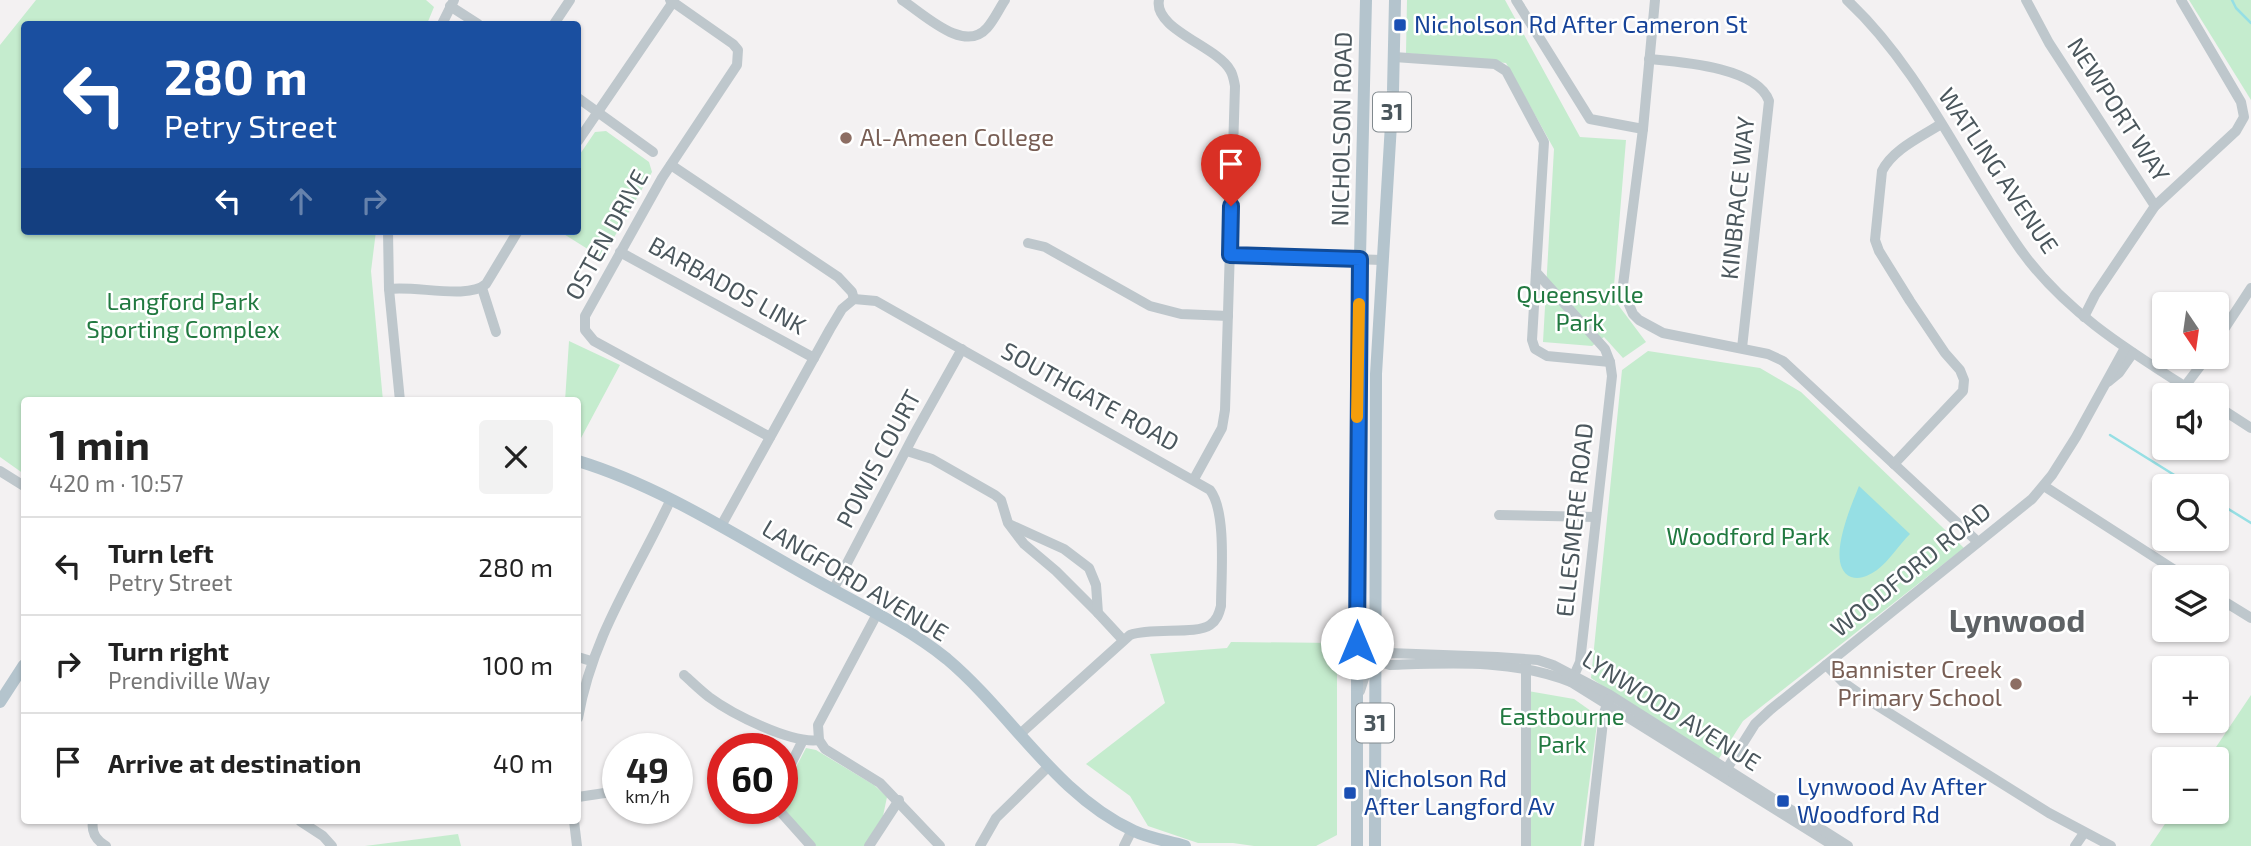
<!DOCTYPE html>
<meta charset="utf-8">
<style>
:root{--surface:#fff;--page:#f2f2f2;--text:#222;--muted:#767676;--line:#e0e0e0}
body{margin:0;font-family:"Exo 2",sans-serif;background:var(--page);color:var(--text);height:100vh;display:flex;flex-direction:column;font-size:26px;white-space:nowrap}
*{box-sizing:border-box;margin:0}
p{font-size:23px;color:var(--muted)}
.icon{flex:none;width:38px;height:38px;fill:none;stroke:currentColor;stroke-width:2;stroke-linecap:round;stroke-linejoin:round}
.map{position:relative;flex:1;overflow:hidden}
.drawer{position:absolute;left:21px;top:397px;width:560px;height:427px;display:flex;flex-direction:column;background:var(--surface);border-radius:7px;box-shadow:0 2px 5px #0004}
.drawer>*{flex:none}
.top-card{position:absolute;left:21px;top:21px;width:560px;height:214px;border-radius:7px;box-shadow:0 2px 5px #0004;background:#1a4fa0;color:#fff;overflow:hidden}
.needle{width:46px;rotate:167deg}
.fabs{position:absolute;left:2152px;top:292px;display:grid;gap:14px}
.fabs a{display:grid;place-items:center;width:77px;height:77px;border-radius:7px;background:var(--surface);box-shadow:0 2px 5px #0004;font-size:35px}
.speed{position:absolute;left:602px;top:733px;display:flex;gap:14px;font-size:35px;font-weight:700;text-align:center}
.speed>*{display:grid;place-content:center;width:91px;height:91px;border-radius:50%;background:var(--surface);box-shadow:0 2px 5px #0004;line-height:1}
.speed small{font-size:18px;font-weight:400}
.speed .limit{border:10px solid #d22;background:#fff;color:#111}
.pin{position:absolute;display:grid;place-items:center;width:60px;height:60px;color:#fff;margin:-72px -30px;border-radius:50% 50% 50% 0;rotate:-45deg;box-shadow:0 0 7px #0007}
.pin .icon{rotate:45deg}
.me{position:absolute;width:77px;margin:-38px;rotate:0deg;stroke-linejoin:round;filter:drop-shadow(0 0 5px #0008)}
.turn{display:flex;align-items:center;gap:24px;height:147px;padding:0 28px;font-size:32px}
.turn .icon{width:91px;height:91px;stroke-width:2.5}
.turn b{display:block;font-size:49px;line-height:60px}
.lanes{display:flex;align-items:center;height:66px;padding:0 28px;background:#0003;justify-content:center;gap:35px;direction:ltr}
.lanes .off{opacity:.35}
.round{display:grid;place-items:center;flex:none;width:74px;height:74px;border-radius:7px;background:var(--page)}
.head{display:flex;align-items:center;justify-content:space-between;height:119px;padding:0 28px}
h1{font-size:42px;font-weight:700;line-height:52px}
ul{padding:0;list-style:none}
li{display:flex;align-items:center;gap:21px;height:98px;padding:0 28px;border-top:2px solid var(--line)}
li div{flex:1}
li b{display:block;font-size:26px}
li em{font-style:normal}
.map>svg:first-child{display:block}
.green{fill:#c5ecce}
.water{fill:#96dfe4}
.lines{fill:none;stroke-linecap:round;stroke-linejoin:round}
.stream{stroke:#96dfe4;stroke-width:2.5}
.minor{stroke:#bec7cc;stroke-width:10}
.major{stroke:#b4c4cd;stroke-width:12}
.route-casing{stroke:#114b97;stroke-width:18}
.route{stroke:#1a73e8;stroke-width:12}
.slow{stroke:#f59e0b;stroke-width:12}
.transit-dot{fill:#1a4fb4;stroke:#fff;stroke-width:2.5}
.education-dot{fill:#8d6e63;stroke:#fff;stroke-width:2.5}
.labels{text-anchor:middle;stroke-width:5;stroke-linejoin:round;paint-order:stroke}
.shield{fill:#fff;stroke:#81898e;stroke-width:2}
.shield-label{font-size:23px;font-weight:bold;fill:#4b575d}
.transit-label{font-size:24px;fill:#164399;stroke:#fff;text-anchor:start}
.street-label{font-size:24px;fill:#4b575d;stroke:#fff}
.education-label{font-size:24px;fill:#785e54;stroke:#fff;text-anchor:start}
.park-label{font-size:24px;fill:#217940;stroke:#fff}
.district-label{font-size:32px;font-weight:bold;fill:#5e6265;stroke:#fff}
</style>
<div class="map">
<svg width="2251" height="846" viewBox="0 0 2251 846">
<rect width="100%" height="100%" fill="#f3f1f2"/>
<!-- green -->
<g class="green">
<polygon points="36,0 426,0 434,7 427,24 24,24 24,231 376,231 371,271 383,401 24,401 24,474 0,457 0,45"/>
<polygon points="1407,0 1505,0 1580,137 1626,140 1613,298 1646,342 1623,358 1604,337 1592,346 1543,342 1554,149 1506,63 1406,53"/>
<polygon points="2189,0 2251,0 2251,100"/>
<polygon points="606,131 649,162 652,172 602,258 559,231 578,231 578,157 595,132"/>
<polygon points="569,341 620,365 581,438 578,437 578,401 565,401"/>
<polygon points="1648,351 1760,368 1801,392 1964,548 1743,721 1718,760 1680,739 1591,678 1622,370"/>
<polygon points="1231,642 1337,643 1337,835 1316,846 1254,846 1233,843 1198,843 1148,826 1130,796 1086,764 1165,703 1150,654 1227,648"/>
<polygon points="1528,691 1574,699 1598,716 1581,846 1530,846"/>
<polygon points="2251,695 2251,846 2150,846 2173,812 2217,812 2217,760 2208,759"/>
<polygon points="806,748 816,750 874,785 887,797 883,816 864,846 816,846 782,808 782,794"/>
<polygon points="458,834 461,846 365,846"/>
</g>
<!-- water -->
<path class="water" d="M1859,486L1910,534C1899,545 1889,561 1877,570C1869,575 1861,580 1851,577C1824,566 1852,504 1859,486Z"/>
<g class="lines">
<!-- stream -->
<g class="stream">
<polyline points="2232,0 2236,8 2251,23"/>
<polyline points="2110,435 2192,486"/>
<polyline points="2217,502 2251,523"/>
</g>
<!-- minor -->
<g class="minor">
<polyline points="670,0 733,44 738,50 737,65 662,178 585,316 585,330 594,341 770,437"/>
<path d="M902,0C924,14 964,54 987,28C994,20 999,9 1005,0"/>
<path d="M1159,0C1153,29 1218,47 1230,70C1233,74 1234,81 1235,86L1225,410L1222,428L1194,479"/>
<polyline points="1516,0 1590,119 1643,129"/>
<polyline points="1655,0 1643,129 1623,285 1625,295 1633,314 1639,320 1663,333 1768,354 1783,361 1978,542"/>
<path d="M1847,0C1921,69 1962,167 2020,249C2066,314 2134,354 2200,396"/>
<polyline points="2026,0 2049,43 2155,206"/>
<polyline points="450,6 478,24"/>
<polyline points="442,24 454,0"/>
<polyline points="554,24 570,0"/>
<polyline points="1394,57 1495,64 1506,71 1544,142 1536,272 1605,349 1610,362 1612,376 1580,662 1571,682"/>
<path d="M1649,59C1681,62 1757,67 1769,101L1742,348"/>
<polyline points="578,98 653,152"/>
<polyline points="578,141 673,2"/>
<polyline points="671,165 838,277 852,292 854,299"/>
<polyline points="388,231 389,289 400,401"/>
<polyline points="1028,243 1045,247 1150,306 1181,314 1228,316"/>
<polyline points="620,252 814,358"/>
<polyline points="1230,255 1382,260"/>
<polyline points="1536,272 1532,340 1535,349 1547,356 1610,362"/>
<polyline points="482,288 496,332"/>
<path d="M389,289C415,285 468,300 486,284L518,231"/>
<polyline points="2084,317 2095,295 2155,206 2236,131 2244,117 2241,102 2181,0"/>
<polyline points="2217,340 2251,288"/>
<polyline points="2108,382 2119,373 2133,353"/>
<polyline points="2185,386 2207,357"/>
<polyline points="2217,406 2251,428"/>
<polyline points="907,451 932,459 995,495 1001,500 1008,523 1024,544 1056,571 1098,613"/>
<path d="M1894,464L1963,391L1964,380L1960,370L1945,353L1910,301L1879,251L1875,240L1882,171C1893,149 1921,137 1941,124"/>
<polyline points="0,471 24,486"/>
<polyline points="2044,486 2187,578"/>
<polyline points="1499,515 1596,517"/>
<polyline points="1011,525 1064,549 1089,568 1096,585 1098,613 1123,640"/>
<path d="M721,526L830,329L842,309L854,299L876,301L1210,490C1227,512 1221,577 1221,606C1219,614 1217,620 1210,625C1196,635 1152,627 1130,635L1020,734"/>
<polyline points="833,590 915,433 962,349"/>
<polyline points="2217,597 2251,618"/>
<polyline points="877,614 818,725 819,740 825,749 880,783 940,846"/>
<path d="M1357,644L1375,660L1390,665C1451,663 1513,659 1571,682L1834,846"/>
<polyline points="578,657 591,661"/>
<polyline points="1526,663 1526,846"/>
<polyline points="1826,665 1843,682 1870,701 2049,813 2111,846"/>
<path d="M684,675C692,682 700,690 709,697C732,714 791,744 819,740"/>
<polyline points="1360,691 1368,666 1389,653 1497,657 1538,660 1553,665 1610,695 1848,846"/>
<path d="M578,718C593,634 635,576 670,501"/>
<polyline points="1723,775 1755,724 1770,710 2032,499 2052,475 2076,437 2125,348"/>
<polyline points="677,778 679,777"/>
<polyline points="782,782 803,740"/>
<polyline points="578,797 618,791"/>
<polyline points="777,808 811,846"/>
<path d="M93,821C91,833 96,840 106,846"/>
<polyline points="300,821 323,836 332,846"/>
<polyline points="574,821 577,846"/>
<polyline points="869,846 899,800"/>
<polyline points="980,846 996,818 1049,766"/>
<polyline points="1124,846 1132,830"/>
<polyline points="1589,846 1604,713 1609,699"/>
<polyline points="2075,846 2084,833"/>
</g>
<!-- major -->
<g class="major">
<path d="M578,461C660,486 735,535 810,577C856,603 906,626 947,659C1011,713 1056,795 1134,831C1149,838 1168,841 1185,846"/>
<polyline points="0,702 24,665"/>
<polyline points="1357,846 1357,385 1366,0"/>
<polyline points="1375,846 1376,374 1393,91 1395,0"/>
</g>
</g>
<g class="lines">
<!-- route casing -->
<g class="route-casing">
<polyline id="route" points="1231,206 1230,255 1360,259 1357,643"/>
</g>
<!-- route -->
<use href="#route" class="route"/>
<!-- slow -->
<polyline class="slow" points="1357,417 1359,304"/>
</g>
<!-- markers -->
<g class="transit-dot">
<rect x="1393" y="18" width="14" height="14" rx="3.5"/>
<rect x="1343" y="786" width="14" height="14" rx="3.5"/>
<rect x="1776" y="794" width="14" height="14" rx="3.5"/>
</g>
<g class="education-dot">
<circle cx="846" cy="138" r="7"/>
<circle cx="2016" cy="684" r="7"/>
</g>
<g class="labels">
<!-- shield labels -->
<g class="shield">
<rect x="1373" y="92.5" width="38" height="39" rx="5"/>
<rect x="1356" y="703.5" width="38" height="39" rx="5"/>
</g>
<g class="shield-label">
<text x="1392" y="120">31</text>
<text x="1375" y="731">31</text>
</g>
<!-- transit labels -->
<g class="transit-label">
<text x="1414" y="33">Nicholson Rd After Cameron St</text>
<text x="1364" y="787">Nicholson Rd<tspan x="1364" dy="28">After Langford Av</tspan></text>
<text x="1797" y="795">Lynwood Av After<tspan x="1797" dy="28">Woodford Rd</tspan></text>
</g>
<!-- street labels -->
<g class="street-label">
<text transform="translate(2118 110) rotate(57)" y="8">NEWPORT WAY</text>
<text transform="translate(1342 129) rotate(-89)" y="8">NICHOLSON ROAD</text>
<text transform="translate(1998 171) rotate(56)" y="8">WATLING AVENUE</text>
<text transform="translate(1738 198) rotate(-84)" y="8">KINBRACE WAY</text>
<text transform="translate(607 235) rotate(-61)" y="8">OSTEN DRIVE</text>
<text transform="translate(727 286) rotate(29)" y="8">BARBADOS LINK</text>
<text transform="translate(1090 397) rotate(29)" y="8">SOUTHGATE ROAD</text>
<text transform="translate(879 459) rotate(-62)" y="8">POWIS COURT</text>
<text transform="translate(1575 520) rotate(-84)" y="8">ELLESMERE ROAD</text>
<text transform="translate(1911 570) rotate(-39)" y="8">WOODFORD ROAD</text>
<text transform="translate(855 581) rotate(31)" y="8">LANGFORD AVENUE</text>
<text transform="translate(1671 711) rotate(32)" y="8">LYNWOOD AVENUE</text>
</g>
<!-- education labels -->
<g class="education-label">
<text x="860" y="146">Al-Ameen College</text>
<text x="2002" y="678" text-anchor="end">Bannister Creek<tspan x="2002" dy="28">Primary School</tspan></text>
</g>
<!-- park labels -->
<g class="park-label">
<text x="1580" y="303">Queensville<tspan x="1580" dy="28">Park</tspan></text>
<text x="183" y="310">Langford Park<tspan x="183" dy="28">Sporting Complex</tspan></text>
<text x="1748" y="545">Woodford Park</text>
<text x="1562" y="725">Eastbourne<tspan x="1562" dy="28">Park</tspan></text>
</g>
<!-- district labels -->
<g class="district-label">
<text x="2017" y="632">Lynwood</text>
</g>
</g>
</svg>
<div class="fabs">
<a><svg class="needle" viewBox="-14 -14 28 28"><path d="M0-13l5 13h-10z" fill="#e53935"/><path d="M0 13l5-13h-10z" fill="#767676"/></svg></a>
<a><svg class="icon" aria-label="sound" viewBox="0 0 24 24"><path d="M4 9h4l5-4v14l-5-4H4zM17 9q2 3 0 6"/></svg></a>
<a><svg class="icon" aria-label="search" viewBox="0 0 24 24"><circle cx="10" cy="10" r="6"/><path d="M15 15l6 6"/></svg></a>
<a><svg class="icon" aria-label="layers" viewBox="0 0 24 24"><path d="M12 4l9 5-9 5-9-5zM3 14l9 5 9-5"/></svg></a>
<a>+</a>
<a>−</a>
</div>
<div class="speed"><div>49<small>km/h</small></div><div class="limit">60</div></div>
<div class="pin" style="left:1231px;top:206px;background:#d93025"><svg class="icon" aria-label="arrive" viewBox="0 0 24 24"><path d="M6 21V4h12l-3 4 3 4H6"/></svg></div>
<svg class="me" style="left:1357px;top:643px" viewBox="-20 -20 40 40"><circle r="19" fill="#fff"/><path d="M0-13L10 11 0 6-10 11z" fill="#1a73e8"/></svg>
<div class="top-card">
<div class="turn"><svg class="icon" aria-label="left" viewBox="0 0 24 24"><path d="M17 20v-9H6M10 6l-5 5 5 5"/></svg><div><b>280 m</b>Petry Street</div></div>
<div class="lanes"><svg class="icon" aria-label="left" viewBox="0 0 24 24"><path d="M17 20v-9H6M10 6l-5 5 5 5"/></svg><svg class="icon off" aria-label="ahead" viewBox="0 0 24 24"><path d="M12 20V5M6 11l6-6 6 6"/></svg><svg class="icon off" aria-label="right" viewBox="0 0 24 24"><path d="M7 20v-9h11M14 6l5 5-5 5"/></svg></div>
</div>
<section class="drawer">
<div class="head"><div><h1>1 min</h1><p>420 m · 10:57</p></div><a class="round"><svg class="icon" aria-label="close" viewBox="0 0 24 24"><path d="M6 6l12 12M18 6L6 18"/></svg></a></div>
<ul>
<li><svg class="icon" aria-label="left" viewBox="0 0 24 24"><path d="M17 20v-9H6M10 6l-5 5 5 5"/></svg><div><b>Turn left</b><p>Petry Street</p></div><em>280 m</em></li>
<li><svg class="icon" aria-label="right" viewBox="0 0 24 24"><path d="M7 20v-9h11M14 6l5 5-5 5"/></svg><div><b>Turn right</b><p>Prendiville Way</p></div><em>100 m</em></li>
<li><svg class="icon" aria-label="arrive" viewBox="0 0 24 24"><path d="M6 21V4h12l-3 4 3 4H6"/></svg><div><b>Arrive at destination</b></div><em>40 m</em></li>
</ul>
</section>
</div>
